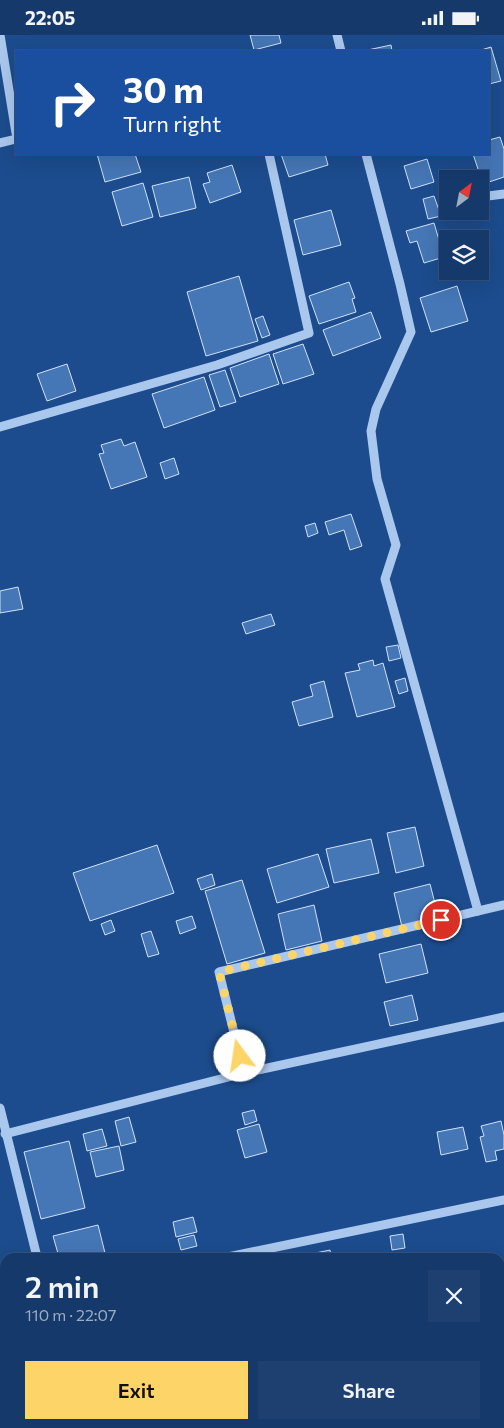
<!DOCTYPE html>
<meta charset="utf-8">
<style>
:root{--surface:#15396a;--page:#1e4070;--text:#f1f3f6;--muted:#9dacc1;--line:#34537e;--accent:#fdd468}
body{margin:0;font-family:Commissioner,sans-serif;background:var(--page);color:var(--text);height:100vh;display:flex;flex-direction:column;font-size:19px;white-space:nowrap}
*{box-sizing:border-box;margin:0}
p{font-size:16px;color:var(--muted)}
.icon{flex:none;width:28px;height:28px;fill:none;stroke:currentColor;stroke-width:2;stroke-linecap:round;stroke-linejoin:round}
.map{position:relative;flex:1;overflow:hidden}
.panel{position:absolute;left:0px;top:1218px;width:505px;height:176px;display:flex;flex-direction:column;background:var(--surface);border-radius:15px 15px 0 0;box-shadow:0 5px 20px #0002,0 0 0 1px var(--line)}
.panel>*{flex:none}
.banner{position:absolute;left:15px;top:15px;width:475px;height:105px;border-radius:0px;box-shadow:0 5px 20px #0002,0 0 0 1px var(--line);background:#1a4fa0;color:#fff;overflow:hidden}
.needle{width:32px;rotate:32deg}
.controls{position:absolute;left:439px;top:135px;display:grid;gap:10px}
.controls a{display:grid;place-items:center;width:50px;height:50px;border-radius:0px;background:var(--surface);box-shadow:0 5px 20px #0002,0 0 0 1px var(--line);font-size:25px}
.pin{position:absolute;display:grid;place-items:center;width:42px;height:42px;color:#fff;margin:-21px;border:2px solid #fff;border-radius:50%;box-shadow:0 1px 5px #0007}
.me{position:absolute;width:55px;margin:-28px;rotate:346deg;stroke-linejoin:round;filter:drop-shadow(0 0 4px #0008)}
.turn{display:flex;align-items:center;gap:18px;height:105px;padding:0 25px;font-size:22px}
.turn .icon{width:65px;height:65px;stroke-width:2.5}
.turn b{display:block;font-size:35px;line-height:42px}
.round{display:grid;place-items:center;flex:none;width:52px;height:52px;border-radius:0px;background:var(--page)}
.overview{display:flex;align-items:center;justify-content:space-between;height:85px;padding:0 25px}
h1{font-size:30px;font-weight:600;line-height:38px}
.action{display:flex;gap:10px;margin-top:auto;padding:10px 25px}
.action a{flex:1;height:58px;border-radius:0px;background:var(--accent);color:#111;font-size:20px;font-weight:600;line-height:58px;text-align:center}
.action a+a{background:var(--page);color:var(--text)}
.status{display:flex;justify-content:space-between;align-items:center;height:35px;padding:0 25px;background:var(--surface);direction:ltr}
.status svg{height:14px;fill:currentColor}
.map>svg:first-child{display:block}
.building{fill:#4576b5;stroke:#cfe2f9}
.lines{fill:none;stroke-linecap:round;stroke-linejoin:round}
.minor{stroke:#aac7ed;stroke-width:9}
.route{stroke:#fdd468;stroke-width:9;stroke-dasharray:0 16.2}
</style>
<div class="status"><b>22:05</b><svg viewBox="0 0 49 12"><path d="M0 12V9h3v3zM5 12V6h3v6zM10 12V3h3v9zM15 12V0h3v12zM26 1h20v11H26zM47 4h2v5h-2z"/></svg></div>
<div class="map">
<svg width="504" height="1393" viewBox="0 0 504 1393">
<rect width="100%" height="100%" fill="#1c4c8d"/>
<!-- building -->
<g class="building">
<polygon points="250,0 279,0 281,8 254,15"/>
<polygon points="391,10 392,16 363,16"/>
<polygon points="491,12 501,46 489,49 489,16 478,16"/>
<polygon points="500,102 504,114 504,142 483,149 473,119 489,119 489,105"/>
<polygon points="97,119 135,119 141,137 105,147"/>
<polygon points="281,119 325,119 328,130 289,142"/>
<polygon points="427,124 434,147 411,154 404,131"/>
<polygon points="232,130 241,157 210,168 203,149 210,147 207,138"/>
<polygon points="189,142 196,173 160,182 152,151"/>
<polygon points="143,148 153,182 122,191 112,157"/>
<polygon points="434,161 441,181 428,184 423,164"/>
<polygon points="331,175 341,210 303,220 294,185"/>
<polygon points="434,188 444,222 424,228 417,206 410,208 406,196"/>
<polygon points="239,241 258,306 206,321 187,257"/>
<polygon points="349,247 355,263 352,264 356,277 319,289 309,261"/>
<polygon points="457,251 468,286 431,297 420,263"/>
<polygon points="371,277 381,303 333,321 323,295"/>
<polygon points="263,281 270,300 262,303 255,284"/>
<polygon points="303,309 314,339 283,349 273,319"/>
<polygon points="269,319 279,349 240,362 230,333"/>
<polygon points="67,329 76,356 47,366 37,339"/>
<polygon points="225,335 236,367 220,372 209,340"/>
<polygon points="204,342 215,375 164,393 152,359"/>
<polygon points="121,404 124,411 135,407 147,442 111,454 99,419 104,418 101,410"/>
<polygon points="174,423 179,439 165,444 160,428"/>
<polygon points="351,479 362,511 350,515 344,495 329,500 325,487"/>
<polygon points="315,488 318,498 308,502 305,491"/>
<polygon points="18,552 23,574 0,578 0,556"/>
<polygon points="271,579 275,590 246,599 242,588"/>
<polygon points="398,610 401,623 389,626 386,612"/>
<polygon points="373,625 374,631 383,628 395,672 357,682 345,638 360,635 358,629"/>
<polygon points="405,643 408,656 399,659 395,646"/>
<polygon points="324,646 333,682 299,691 292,667 313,661 310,650"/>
<polygon points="415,792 424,831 396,838 387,798"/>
<polygon points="371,804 379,838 334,848 326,814"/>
<polygon points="157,810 174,858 90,886 73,838"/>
<polygon points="318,819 329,852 277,868 267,834"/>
<polygon points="212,839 215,850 201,855 197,844"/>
<polygon points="242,845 265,918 227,929 205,856"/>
<polygon points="430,849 439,884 402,892 394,858"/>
<polygon points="314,870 322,906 286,915 278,879"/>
<polygon points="192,881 196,893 180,899 176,886"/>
<polygon points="111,885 115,896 105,900 101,889"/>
<polygon points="151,896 159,919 148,922 141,899"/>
<polygon points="421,909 428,938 386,948 379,919"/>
<polygon points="412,960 418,985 390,991 384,967"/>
<polygon points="254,1075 257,1086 245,1090 242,1078"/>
<polygon points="129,1082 136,1107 121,1111 115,1086"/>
<polygon points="501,1086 504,1100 504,1114 495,1116 497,1125 486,1127 480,1102 484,1101 481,1091"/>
<polygon points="259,1089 267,1117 245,1123 237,1095"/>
<polygon points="463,1092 468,1114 441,1120 437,1097"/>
<polygon points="102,1094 107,1111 87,1116 83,1099"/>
<polygon points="69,1106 85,1173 41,1184 24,1117"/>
<polygon points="119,1111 124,1135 96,1142 90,1117"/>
<polygon points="193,1182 197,1197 176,1202 173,1187"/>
<polygon points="98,1190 106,1222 59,1222 53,1201"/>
<polygon points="403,1199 405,1213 392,1215 390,1201"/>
<polygon points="194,1200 197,1211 181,1215 178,1204"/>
<polygon points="330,1215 331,1222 302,1222 301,1221"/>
<polygon points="5,1230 5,1266 4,1266 0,1252 0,1231"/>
</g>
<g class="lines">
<!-- minor -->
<g class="minor">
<polyline points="0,0 16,98"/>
<polyline points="337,0 341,16"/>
<polyline points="0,108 16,104"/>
<polyline points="366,119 400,249 411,297 376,374 371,396 377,444 396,510 385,544 478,876"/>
<polyline points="480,162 504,159"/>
<polyline points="0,392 217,330 309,298 269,119"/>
<polyline points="244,1038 219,937 504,870"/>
<polyline points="0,1073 37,1222"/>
<polyline points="5,1099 244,1038 504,982"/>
<polyline points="228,1222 504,1165"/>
<polyline points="80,1389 81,1393"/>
</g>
</g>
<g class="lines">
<!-- route -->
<polyline class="route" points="240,1021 219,937 441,885"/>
</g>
</svg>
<div class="controls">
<a><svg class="needle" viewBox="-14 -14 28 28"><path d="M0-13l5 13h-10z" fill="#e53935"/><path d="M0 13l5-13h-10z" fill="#9dacc1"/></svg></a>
<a><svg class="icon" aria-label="layers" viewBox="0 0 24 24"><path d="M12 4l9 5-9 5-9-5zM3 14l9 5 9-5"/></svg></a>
</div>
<div class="pin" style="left:441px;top:885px;background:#d93025"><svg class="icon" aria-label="arrive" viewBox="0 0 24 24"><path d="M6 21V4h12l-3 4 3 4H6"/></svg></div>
<svg class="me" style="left:240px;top:1021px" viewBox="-20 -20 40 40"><circle r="19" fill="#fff"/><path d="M0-13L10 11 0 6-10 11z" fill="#fdd468"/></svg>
<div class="banner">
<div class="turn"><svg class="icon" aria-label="right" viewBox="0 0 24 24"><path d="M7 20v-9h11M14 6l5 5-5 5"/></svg><div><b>30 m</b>Turn right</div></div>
</div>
<section class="panel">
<div class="overview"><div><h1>2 min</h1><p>110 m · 22:07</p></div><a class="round"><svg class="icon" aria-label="close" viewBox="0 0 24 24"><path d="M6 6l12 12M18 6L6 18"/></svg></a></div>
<div class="action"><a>Exit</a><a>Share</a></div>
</section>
</div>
